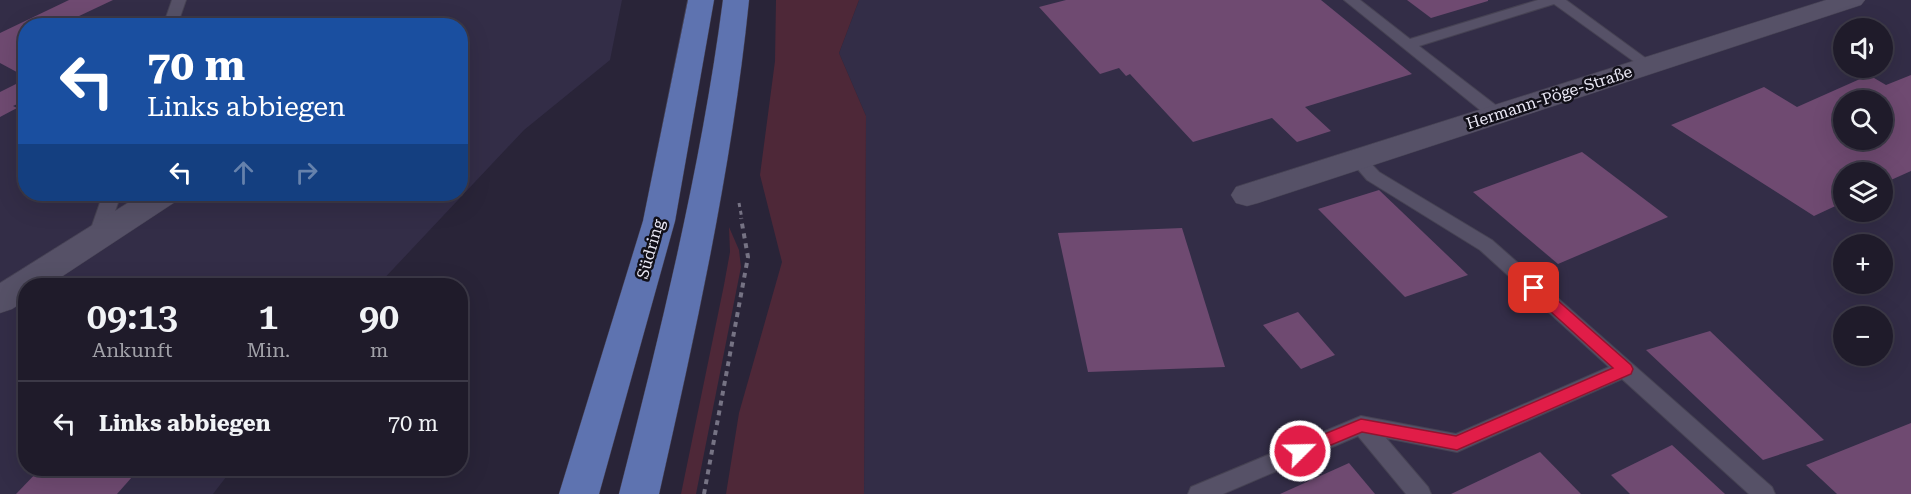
<!DOCTYPE html>
<html lang="de">
<meta charset="utf-8">
<style>
:root{--surface:#1f1b2a;--page:#2c2836;--text:#f1f3f6;--muted:#a1a1a8;--line:#3c3947}
body{margin:0;font-family:"Roboto Serif",serif;background:var(--page);color:var(--text);height:100vh;display:flex;flex-direction:column;font-size:22px;white-space:nowrap}
*{box-sizing:border-box;margin:0}
p{font-size:20px;color:var(--muted)}
.icon{flex:none;width:33px;height:33px;fill:none;stroke:currentColor;stroke-width:2;stroke-linecap:round;stroke-linejoin:round}
.map{position:relative;flex:1;overflow:hidden}
.drawer{position:absolute;left:18px;top:278px;width:450px;height:198px;display:flex;flex-direction:column;background:var(--surface);border-radius:24px;box-shadow:0 6px 24px #0002,0 0 0 2px var(--line)}
.drawer>*{flex:none}
.top-card{position:absolute;left:18px;top:18px;width:450px;height:183px;border-radius:24px;box-shadow:0 6px 24px #0002,0 0 0 2px var(--line);background:#1a4fa0;color:#fff;overflow:hidden}
.fabs{position:absolute;left:1833px;top:18px;display:grid;gap:12px}
.fabs a{display:grid;place-items:center;width:60px;height:60px;border-radius:50%;background:var(--surface);box-shadow:0 6px 24px #0002,0 0 0 2px var(--line);font-size:30px}
.pin{position:absolute;display:grid;place-items:center;width:51px;height:51px;color:#fff;margin:-26px;border-radius:12px;box-shadow:0 3px 9px #0006}
.me{position:absolute;width:66px;margin:-33px;rotate:67deg;stroke-linejoin:round;filter:drop-shadow(0 0 4px #0008)}
.turn{display:flex;align-items:center;gap:21px;height:126px;padding:0 30px;font-size:27px}
.turn .icon{width:78px;height:78px;stroke-width:2.5}
.turn b{display:block;font-size:42px;line-height:51px}
.lanes{display:flex;align-items:center;height:57px;padding:0 30px;background:#0003;justify-content:center;gap:30px;direction:ltr}
.lanes .off{opacity:.35}
.eta{display:flex;justify-content:space-evenly;align-items:center;height:102px;text-align:center}
.eta b{font-size:36px;font-weight:600;line-height:42px}
ul{padding:0;list-style:none}
li{display:flex;align-items:center;gap:18px;height:84px;padding:0 30px;border-top:2px solid var(--line)}
li div{flex:1}
li b{display:block;font-size:22px}
li em{font-style:normal}
.map>svg:first-child{display:block}
.built{fill:#332d47;fill-rule:evenodd}
.green{fill:#4e2838}
.building{fill:#6f4a71;fill-rule:evenodd}
.lines{fill:none;stroke-linecap:round;stroke-linejoin:round}
.service-casing{stroke:#464253;stroke-width:2}
.minor-casing{stroke:#464253;stroke-width:1}
.primary-casing{stroke:#464253;stroke-width:1}
.path-far1{stroke:#767384;stroke-width:3;stroke-dasharray:4 4;stroke-linecap:butt}
.path{stroke:#767384;stroke-width:4;stroke-dasharray:5 5;stroke-linecap:butt}
.service{fill:#565167;fill-rule:evenodd}
.minor{fill:#565167;fill-rule:evenodd}
.primary{fill:#5e73b0;fill-rule:evenodd}
.route{fill:#e11d48;stroke:#92132f;stroke-width:1.5}
.labels{text-anchor:middle;stroke-width:5;stroke-linejoin:round;paint-order:stroke}
.street-label{font-size:16px;fill:#ebe9f6;stroke:#110f18}
</style>
<div class="map">
<svg width="1911" height="494" viewBox="0 0 1911 494">
<rect width="100%" height="100%" fill="#292438"/>
<!-- built -->
<g class="built">
<path d="M0,0H622L610,60L524,130L378,285H26V468H233L213,494H0ZM26,26H460V194H26Z"/>
<path d="M859,0H1911V494H864L866,116L839,53ZM1844,28H1882V68H1844ZM1844,100H1882V140H1844ZM1844,172H1882V212H1844ZM1844,244H1882V284H1844ZM1844,316H1882V356H1844Z"/>
</g>
<!-- green -->
<g class="green">
<polygon points="776,0 859,0 839,53 866,116 864,494 726,494 739,413 782,262 760,175 775,61"/>
<polygon points="729,227 739,250 741,267 696,494 681,494 724,285 730,252"/>
</g>
<!-- building -->
<g class="building">
<polygon points="69,0 113,0 77,17 93,26 26,26 26,77 0,63 0,33"/>
<polygon points="1066,0 1321,0 1412,74 1305,107 1331,131 1297,142 1272,118 1193,142 1130,74 1126,76 1119,68 1100,74 1039,7"/>
<polygon points="1407,0 1488,0 1488,1 1431,18"/>
<path d="M1869,75L1886,85L1911,75V171L1882,184V172H1844V202L1814,216L1671,125L1764,87L1797,107ZM1844,100H1882V140H1844Z"/>
<polygon points="26,79 26,100 13,106 17,108 0,117 0,92"/>
<polygon points="1582,152 1668,217 1558,264 1473,192"/>
<polygon points="1379,190 1468,275 1405,297 1318,209"/>
<polygon points="1182,228 1225,367 1088,372 1058,233"/>
<polygon points="1298,312 1335,355 1301,369 1263,325"/>
<polygon points="1710,331 1824,440 1763,460 1646,350"/>
<polygon points="1911,423 1911,494 1837,494 1806,465"/>
<polygon points="1672,445 1725,494 1630,494 1611,475"/>
<polygon points="1540,452 1581,494 1451,494"/>
<polygon points="1349,463 1375,494 1280,494"/>
<polygon points="41,468 140,468 117,494 16,494"/>
</g>
<g class="lines">
<!-- service casing -->
<g class="service-casing">
<g id="service">
<polygon points="172,0 186,0 177,26 163,26"/>
<polygon points="1344,0 1360,0 1410,39 1538,0 1566,0 1655,65 1648,69 1643,68 1554,4 1419,46 1502,110 1504,114 1502,118 1490,118"/>
<polygon points="1357,154 1363,155 1379,172 1492,240 1772,487 1775,494 1749,494 1622,379 1457,452 1386,438 1428,487 1431,494 1406,494 1358,436 1223,494 1188,494 1191,487 1361,416 1456,434 1609,367 1480,250 1367,180 1349,159 1351,155"/>
<polygon points="103,194 121,194 105,240 102,245 96,246 90,245 87,240"/>
</g>
</g>
<!-- minor casing -->
<g class="minor-casing">
<g id="minor">
<polygon points="1826,0 1865,0 1861,5 1258,203 1247,206 1236,203 1231,195 1236,187"/>
<polygon points="142,194 180,194 175,202 49,285 26,285 26,300 12,309 0,313 0,283"/>
</g>
</g>
<!-- primary casing -->
<g class="primary-casing">
<g id="primary">
<polygon points="688,0 714,0 675,221 599,494 559,494 643,221"/>
<path d="M723,0H749C732,167 696,330 659,494H619C661,330 701,168 723,0Z"/>
</g>
</g>
<!-- path-far1 -->
<polyline class="path-far1" points="739,203 742,219"/>
<!-- path -->
<polyline class="path" points="704,494 748,257 741,218"/>
<!-- service -->
<use href="#service" class="service"/>
<!-- minor -->
<use href="#minor" class="minor"/>
<!-- primary -->
<use href="#primary" class="primary"/>
</g>
<!-- route -->
<polygon class="route" points="1534,283 1539,284 1631,365 1633,369 1631,374 1457,450 1362,432 1300,458 1295,456 1292,451 1295,446 1361,419 1456,436 1613,368 1529,292 1527,288"/>
<g class="labels">
<!-- street labels -->
<g class="street-label">
<text transform="translate(1549 97) rotate(-18)" y="6">Hermann-Pöge-Straße</text>
<text transform="translate(650 249) rotate(-74)" y="6">Südring</text>
</g>
</g>
</svg>
<div class="fabs">
<a><svg class="icon" aria-label="sound" viewBox="0 0 24 24"><path d="M4 9h4l5-4v14l-5-4H4zM17 9q2 3 0 6"/></svg></a>
<a><svg class="icon" aria-label="search" viewBox="0 0 24 24"><circle cx="10" cy="10" r="6"/><path d="M15 15l6 6"/></svg></a>
<a><svg class="icon" aria-label="layers" viewBox="0 0 24 24"><path d="M12 4l9 5-9 5-9-5zM3 14l9 5 9-5"/></svg></a>
<a>+</a>
<a>−</a>
</div>
<div class="pin" style="left:1534px;top:288px;background:#d93025"><svg class="icon" aria-label="arrive" viewBox="0 0 24 24"><path d="M6 21V4h12l-3 4 3 4H6"/></svg></div>
<svg class="me" style="left:1300px;top:451px" viewBox="-20 -20 40 40"><circle r="17" fill="#e11d48" stroke="#fff" stroke-width="3"/><path d="M0-11L8 9 0 5-8 9z" fill="#fff"/></svg>
<div class="top-card">
<div class="turn"><svg class="icon" aria-label="left" viewBox="0 0 24 24"><path d="M17 20v-9H6M10 6l-5 5 5 5"/></svg><div><b>70 m</b>Links abbiegen</div></div>
<div class="lanes"><svg class="icon" aria-label="left" viewBox="0 0 24 24"><path d="M17 20v-9H6M10 6l-5 5 5 5"/></svg><svg class="icon off" aria-label="ahead" viewBox="0 0 24 24"><path d="M12 20V5M6 11l6-6 6 6"/></svg><svg class="icon off" aria-label="right" viewBox="0 0 24 24"><path d="M7 20v-9h11M14 6l5 5-5 5"/></svg></div>
</div>
<section class="drawer">
<div class="eta">
<div><b>09:13</b><p>Ankunft</p></div>
<div><b>1</b><p>Min.</p></div>
<div><b>90</b><p>m</p></div>
</div>
<ul>
<li><svg class="icon" aria-label="left" viewBox="0 0 24 24"><path d="M17 20v-9H6M10 6l-5 5 5 5"/></svg><div><b>Links abbiegen</b></div><em>70 m</em></li>
</ul>
</section>
</div>
